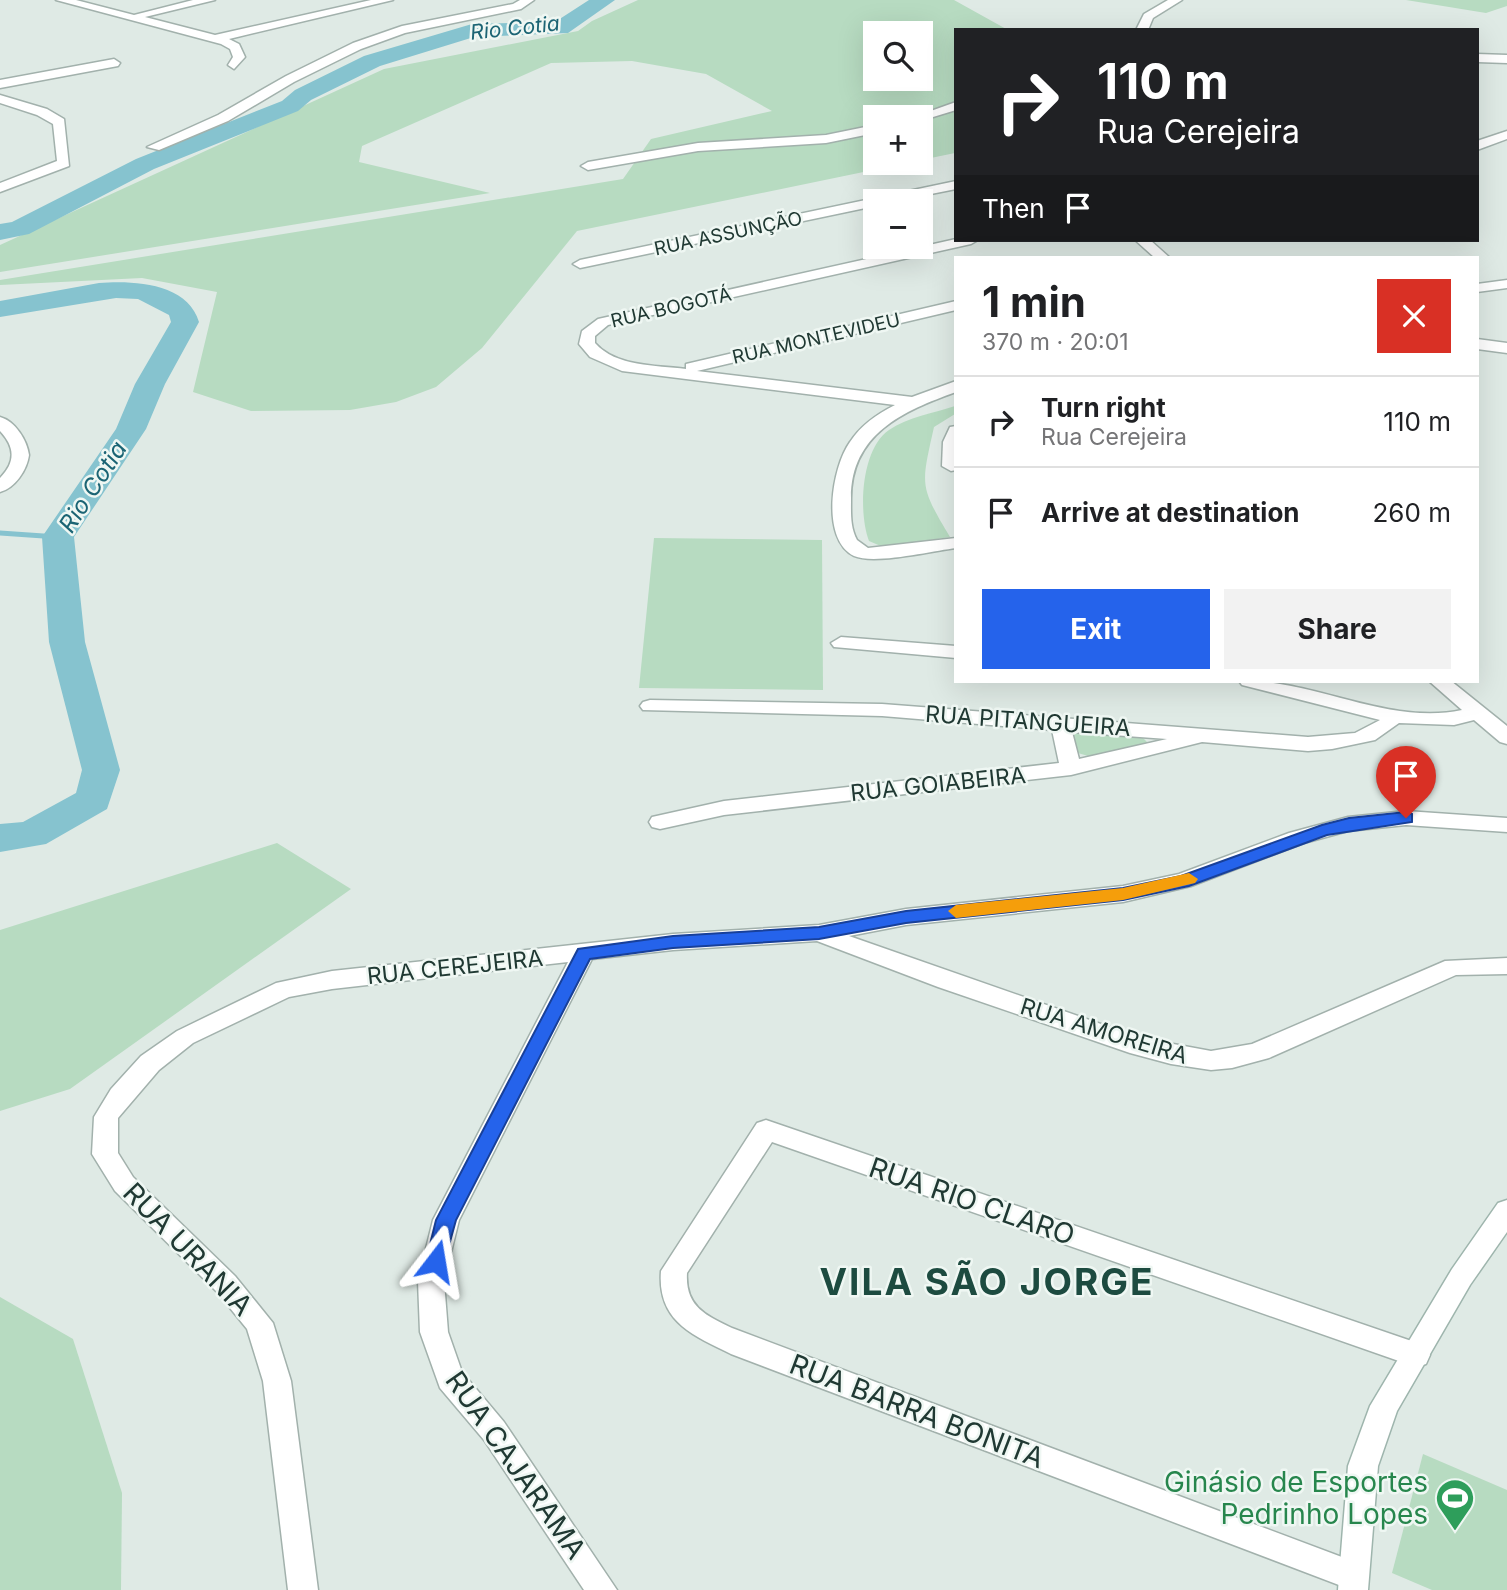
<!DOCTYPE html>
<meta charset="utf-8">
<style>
:root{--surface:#fff;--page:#f2f2f2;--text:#202124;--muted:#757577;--line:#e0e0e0;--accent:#2563eb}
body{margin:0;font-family:Inter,sans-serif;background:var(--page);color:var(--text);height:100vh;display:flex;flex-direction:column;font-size:26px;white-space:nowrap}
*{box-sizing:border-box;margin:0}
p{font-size:23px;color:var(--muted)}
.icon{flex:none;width:38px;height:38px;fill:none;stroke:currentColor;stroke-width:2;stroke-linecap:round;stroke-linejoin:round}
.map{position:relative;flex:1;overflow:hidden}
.sheet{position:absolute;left:954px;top:256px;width:525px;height:427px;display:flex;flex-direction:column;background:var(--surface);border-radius:0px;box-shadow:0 7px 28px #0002}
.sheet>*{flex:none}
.guide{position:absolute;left:954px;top:28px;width:525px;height:214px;border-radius:0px;box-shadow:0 7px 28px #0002;background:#202124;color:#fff;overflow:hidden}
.fabs{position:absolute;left:863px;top:21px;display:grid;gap:14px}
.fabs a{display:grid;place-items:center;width:70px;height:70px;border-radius:0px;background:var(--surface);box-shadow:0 7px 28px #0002;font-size:35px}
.pin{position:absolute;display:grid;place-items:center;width:60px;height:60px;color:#fff;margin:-72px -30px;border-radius:50% 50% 50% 0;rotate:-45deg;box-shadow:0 0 7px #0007}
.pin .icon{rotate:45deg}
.me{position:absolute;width:77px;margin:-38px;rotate:14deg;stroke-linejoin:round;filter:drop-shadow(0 0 5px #0008)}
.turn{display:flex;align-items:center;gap:24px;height:147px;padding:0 28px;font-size:32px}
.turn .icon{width:91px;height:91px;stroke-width:2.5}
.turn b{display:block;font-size:49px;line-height:60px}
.then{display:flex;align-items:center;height:66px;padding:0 28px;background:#0003;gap:14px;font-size:26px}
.round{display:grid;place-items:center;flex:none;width:74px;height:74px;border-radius:0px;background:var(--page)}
.head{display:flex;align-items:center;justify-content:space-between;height:119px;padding:0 28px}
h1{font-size:42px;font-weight:700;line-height:52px}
.action{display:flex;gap:14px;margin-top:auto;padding:14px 28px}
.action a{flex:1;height:80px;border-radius:0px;background:var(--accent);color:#fff;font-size:28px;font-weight:700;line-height:80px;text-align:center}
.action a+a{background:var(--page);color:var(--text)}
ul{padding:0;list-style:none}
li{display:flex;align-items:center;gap:21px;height:91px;padding:0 28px;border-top:2px solid var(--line)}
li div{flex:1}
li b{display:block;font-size:26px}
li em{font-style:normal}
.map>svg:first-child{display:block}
.green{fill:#b7dbc1;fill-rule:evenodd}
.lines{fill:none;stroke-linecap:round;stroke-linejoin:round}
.stream{stroke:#86c3cf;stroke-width:5}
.river{fill:#86c3cf;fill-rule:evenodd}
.minor-casing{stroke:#a2b1ac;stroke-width:3}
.tertiary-casing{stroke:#a2b1ac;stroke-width:3}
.secondary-casing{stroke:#9eb5ad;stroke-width:3}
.minor{fill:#fff;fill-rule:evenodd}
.tertiary{fill:#fff;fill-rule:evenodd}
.secondary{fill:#fff;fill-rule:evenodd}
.route{fill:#2563eb;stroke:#184099;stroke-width:2}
.slow{fill:#f59e0b}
.labels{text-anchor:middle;stroke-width:5;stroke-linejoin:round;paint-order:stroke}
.far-street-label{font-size:19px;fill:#203933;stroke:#eff7f3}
.far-water-label{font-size:21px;font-style:italic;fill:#1b6474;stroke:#eff7f3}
.street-label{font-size:23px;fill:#203933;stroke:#eff7f3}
.water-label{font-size:24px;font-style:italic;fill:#1b6474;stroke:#eff7f3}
.near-street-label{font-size:28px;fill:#203933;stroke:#eff7f3}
.near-leisure-label{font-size:28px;fill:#27864d;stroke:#eff7f3;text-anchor:end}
.near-district-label{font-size:37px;font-weight:bold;letter-spacing:2px;fill:#1d4b40;stroke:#eff7f3}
</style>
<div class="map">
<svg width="1507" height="1590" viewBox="0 0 1507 1590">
<rect width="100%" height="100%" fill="#dfeae5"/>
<!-- green -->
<g class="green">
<path d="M638,0H954L1008,30H956L955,153L921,160L920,117H875V163H907L577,231L482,348L436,387L396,402L350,410L251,411L193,392L217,292L142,278L0,285V280L623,179L651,139L772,111L706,74L632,61L551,63L362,146L359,162L490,193L0,272V245L384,69L578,31L592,21ZM875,33H920V79H875Z"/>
<polygon points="1406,0 1507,0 1507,6 1486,13"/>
<path d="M955,406V414L934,427C921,486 919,485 950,537L883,547L869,541C858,512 861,449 889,430C908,417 934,413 955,406Z"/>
<polygon points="654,538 822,540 823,690 639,688"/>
<polygon points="1076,729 1143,738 1148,743 1144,747 1088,756 1078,753 1072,732"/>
<polygon points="277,843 351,889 70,1089 0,1111 0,930"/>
<polygon points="0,1297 73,1339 122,1493 121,1590 0,1590"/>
<polygon points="1423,1454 1507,1490 1507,1590 1432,1590 1392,1573"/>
</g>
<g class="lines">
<!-- stream -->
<polyline class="stream" points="0,533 58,537"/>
<!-- river -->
<g class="river">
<polygon points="589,0 615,0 568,33 474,37 380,66 311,100 298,111 154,169 29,234 0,240 0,224 12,222 136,159 282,101 295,90 364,56 472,24 555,22"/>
<path d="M99,283C133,280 188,283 199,322L165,384L146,429L74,537L85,642L120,770L107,809L46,844L0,852V824L23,822L76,793L82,770L49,642L42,537L116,429L135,384L171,322L169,315L138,299L116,298L0,317V301Z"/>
</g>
<!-- minor casing -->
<g class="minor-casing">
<g id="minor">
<polygon points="56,0 76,0 134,15 193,0 215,0 145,17 215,35 371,0 393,0 229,39 239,44 245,57 234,69 228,65 233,57 230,49 221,44"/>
<polygon points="520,0 534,0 521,9 405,33 361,49 294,82 228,121 159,150 147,147 218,115 286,76 353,43 402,26 513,4"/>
<polygon points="1168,0 1182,0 1153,18 1148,30 1136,30 1144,14"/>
<polygon points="1477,54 1507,55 1507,63 1477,62"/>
<polygon points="114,59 120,63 118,66 0,88 0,80"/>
<polygon points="956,102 956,110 920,121 920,117 914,117"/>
<polygon points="875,125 875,133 826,143 698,151 588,170 581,166 588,162 698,143 826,135"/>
<polygon points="1507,131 1507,139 1477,150 1477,141"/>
<polygon points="956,181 956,189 896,201 875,201 875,206 580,268 573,264 580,260"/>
<path d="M956,239L978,240L971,244L608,325L595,336V343C616,367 656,365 686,369V364L956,301V310L697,371L912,397L956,381V392C903,411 851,434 851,498C851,513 850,527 857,540L868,548L956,538V548C932,551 874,565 854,556C820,539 832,467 850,442C861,425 877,414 895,405L622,371L590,357L579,344L582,331L598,319Z"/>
<polygon points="1135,240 1150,240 1169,257 1154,257"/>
<polygon points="1507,280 1507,288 1477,292 1477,284"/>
<polygon points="1477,339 1507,343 1507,353 1477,349"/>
<path d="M0,417C15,421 27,440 29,455C27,470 15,488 0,492V478C16,462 15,447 0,431Z"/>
<polygon points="956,426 956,470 951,471 942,466 943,442 950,427"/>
<polygon points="841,637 956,646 956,658 834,647 831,643"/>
<path d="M1239,681C1312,678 1388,726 1462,710L1429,681H1451L1507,726V744L1500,742L1474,720L1454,725L1399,723L1375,740L1332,749L1308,751L1202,742L1071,775L724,815L660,829L652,827L649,822L652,817L724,801L1059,763L1052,730L882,716L643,710L640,706L643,702L650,700L882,704L1308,737L1355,733L1380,720L1242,685ZM1072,732L1167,739L1079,759Z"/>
<polygon points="1406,811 1507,818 1507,832 1406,825 1348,831 1304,843 1191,886 1123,902 906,925 849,936 1141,1038 1211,1051 1252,1044 1445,961 1507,958 1507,974 1456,975 1269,1058 1232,1068 1211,1070 1171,1064 1130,1053 938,987 817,941 673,950 592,959 459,1220 444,1281 448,1332 462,1372 504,1422 617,1590 584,1590 484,1440 440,1388 420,1332 418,1281 433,1220 568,962 332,989 289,997 193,1043 159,1070 118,1118 118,1153 133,1177 235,1276 273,1323 291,1381 318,1590 288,1590 263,1381 247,1329 217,1292 115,1191 92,1154 94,1117 111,1089 141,1056 177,1031 276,983 332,971 673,934 819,925 906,909 1123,886 1179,874 1289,833 1348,817"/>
<path d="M766,1120L1426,1346L1430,1355L1426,1364L1416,1367L772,1142L687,1273C685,1306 705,1315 732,1328L1363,1565L1367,1575L1363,1585L1352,1590L731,1354C692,1335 657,1321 661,1271L757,1123Z"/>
</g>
</g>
<!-- tertiary casing -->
<g class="tertiary-casing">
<polygon id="tertiary" points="0,95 47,109 64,119 69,166 0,192 0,183 57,161 53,124 37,115 0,103"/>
</g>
<!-- secondary casing -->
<g class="secondary-casing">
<polygon id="secondary" points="1507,1200 1507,1232 1470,1285 1397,1411 1378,1466 1368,1590 1338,1590 1348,1466 1370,1406 1452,1269 1498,1203"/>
</g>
<!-- minor -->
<use href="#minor" class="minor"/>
<!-- tertiary -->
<use href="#tertiary" class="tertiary"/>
<!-- secondary -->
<use href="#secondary" class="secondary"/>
</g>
<!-- route -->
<polygon class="route" points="1406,812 1412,814 1412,822 1327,835 1189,886 1123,900 906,923 819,939 673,948 590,959 456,1220 443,1267 436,1269 429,1267 426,1261 436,1220 578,949 673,936 819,927 906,911 1123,888 1181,876 1322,825 1349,818"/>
<!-- slow -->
<polygon class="slow" points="1189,873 1198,879 1195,883 1123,900 956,918 948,911 956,905 1123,888"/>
<!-- icons -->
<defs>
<g id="stadium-pin" transform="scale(2.0125)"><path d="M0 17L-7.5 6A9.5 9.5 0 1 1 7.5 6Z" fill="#2e9e5b" stroke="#eff7f3"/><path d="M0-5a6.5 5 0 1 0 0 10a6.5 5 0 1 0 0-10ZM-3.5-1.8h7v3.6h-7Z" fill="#fff"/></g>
</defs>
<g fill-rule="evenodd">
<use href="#stadium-pin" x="1455" y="1498"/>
</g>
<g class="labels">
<!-- far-street labels -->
<g class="far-street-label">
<text transform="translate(728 233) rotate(-12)" y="7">RUA ASSUNÇÃO</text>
<text transform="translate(671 307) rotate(-13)" y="7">RUA BOGOTÁ</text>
<text transform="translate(816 338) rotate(-13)" y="7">RUA MONTEVIDEU</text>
</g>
<!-- far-water labels -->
<g class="far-water-label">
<text transform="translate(515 28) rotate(-6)" y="7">Rio Cotia</text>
</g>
<!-- street labels -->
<g class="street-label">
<text transform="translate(1028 721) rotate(4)" y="8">RUA PITANGUEIRA</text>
<text transform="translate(938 784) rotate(-6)" y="8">RUA GOIABEIRA</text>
<text transform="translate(455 967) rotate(-6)" y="8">RUA CEREJEIRA</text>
<text transform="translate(1104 1031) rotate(17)" y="8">RUA AMOREIRA</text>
</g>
<!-- water labels -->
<g class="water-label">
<text transform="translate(93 487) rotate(-57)" y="8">Rio Cotia</text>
</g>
<!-- near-street labels -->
<g class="near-street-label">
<text transform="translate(972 1201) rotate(19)" y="10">RUA RIO CLARO</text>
<text transform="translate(188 1249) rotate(46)" y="10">RUA URANIA</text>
<text transform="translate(917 1411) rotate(21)" y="10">RUA BARRA BONITA</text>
<text transform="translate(516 1465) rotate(55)" y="10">RUA CAJARAMA</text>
</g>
<!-- near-leisure labels -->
<g class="near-leisure-label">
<text x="1428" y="1492">Ginásio de Esportes<tspan x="1428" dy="32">Pedrinho Lopes</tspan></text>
</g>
<!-- near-district labels -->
<g class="near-district-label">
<text x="987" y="1295">VILA SÃO JORGE</text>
</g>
</g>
</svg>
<div class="fabs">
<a><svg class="icon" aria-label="search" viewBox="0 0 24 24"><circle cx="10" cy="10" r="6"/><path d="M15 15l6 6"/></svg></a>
<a>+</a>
<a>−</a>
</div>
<div class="pin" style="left:1406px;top:818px;background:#d93025"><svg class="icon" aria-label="arrive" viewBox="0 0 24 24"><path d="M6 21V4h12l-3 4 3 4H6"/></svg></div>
<svg class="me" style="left:436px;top:1261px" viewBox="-20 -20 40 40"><path d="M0-17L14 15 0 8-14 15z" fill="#2563eb" stroke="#fff" stroke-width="4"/></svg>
<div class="guide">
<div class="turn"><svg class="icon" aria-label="right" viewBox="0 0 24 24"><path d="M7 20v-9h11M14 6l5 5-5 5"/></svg><div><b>110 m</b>Rua Cerejeira</div></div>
<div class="then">Then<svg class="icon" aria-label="arrive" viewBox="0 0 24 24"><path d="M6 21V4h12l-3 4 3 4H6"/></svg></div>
</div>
<section class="sheet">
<div class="head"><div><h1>1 min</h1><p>370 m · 20:01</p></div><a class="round" style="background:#d93025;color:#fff"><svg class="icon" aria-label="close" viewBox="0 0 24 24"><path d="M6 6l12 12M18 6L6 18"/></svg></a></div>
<ul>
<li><svg class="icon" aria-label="right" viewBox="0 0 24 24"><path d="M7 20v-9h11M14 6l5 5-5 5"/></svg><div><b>Turn right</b><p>Rua Cerejeira</p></div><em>110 m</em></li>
<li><svg class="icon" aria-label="arrive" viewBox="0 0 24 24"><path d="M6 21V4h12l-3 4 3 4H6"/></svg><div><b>Arrive at destination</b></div><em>260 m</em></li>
</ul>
<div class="action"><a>Exit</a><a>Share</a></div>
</section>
</div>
